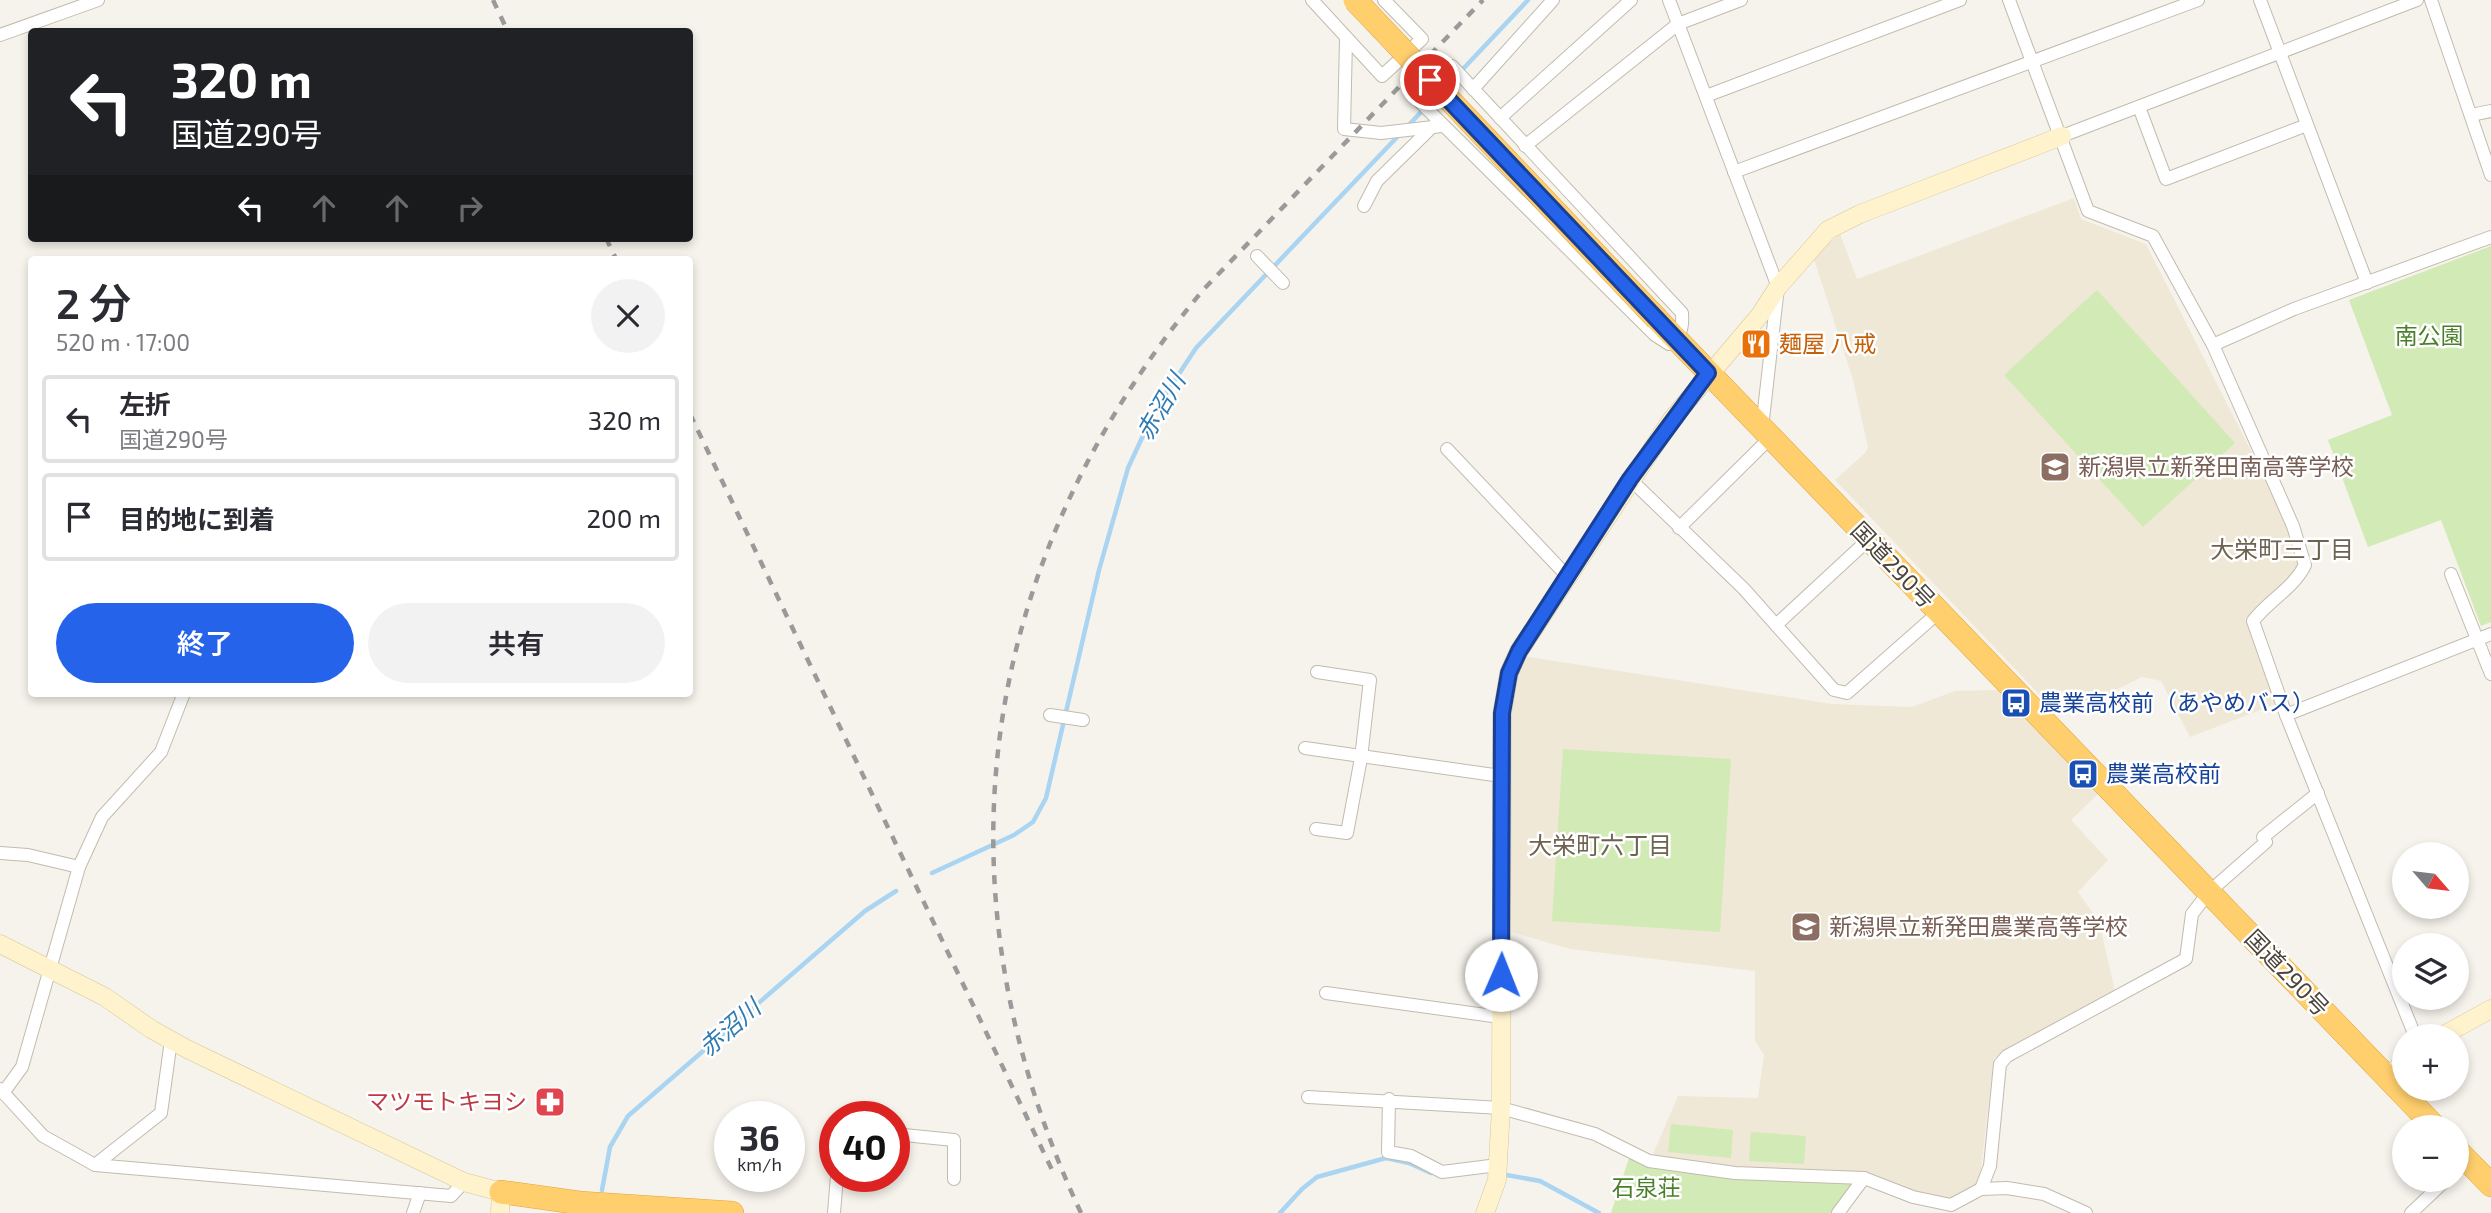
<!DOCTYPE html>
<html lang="ja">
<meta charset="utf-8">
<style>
:root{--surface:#fff;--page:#f2f2f3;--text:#2b2b33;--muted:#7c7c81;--line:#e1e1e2;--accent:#2563eb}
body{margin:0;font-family:"Exo 2","Noto Sans JP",sans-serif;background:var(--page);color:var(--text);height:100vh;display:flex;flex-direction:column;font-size:26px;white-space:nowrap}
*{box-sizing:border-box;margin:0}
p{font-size:23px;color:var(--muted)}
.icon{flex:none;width:38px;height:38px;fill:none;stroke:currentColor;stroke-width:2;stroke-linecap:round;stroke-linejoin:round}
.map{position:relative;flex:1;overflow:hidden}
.panel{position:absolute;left:28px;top:256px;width:665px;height:441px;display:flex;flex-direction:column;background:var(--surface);border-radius:7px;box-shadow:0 4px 10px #0003}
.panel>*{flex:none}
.guide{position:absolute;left:28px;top:28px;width:665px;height:214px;border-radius:7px;box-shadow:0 4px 10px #0003;background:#202124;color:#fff;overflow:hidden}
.needle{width:46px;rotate:118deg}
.buttons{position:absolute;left:2392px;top:842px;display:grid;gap:14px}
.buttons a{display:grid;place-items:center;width:77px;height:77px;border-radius:50%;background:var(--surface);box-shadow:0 4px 10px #0003;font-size:35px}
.speed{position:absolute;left:714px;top:1101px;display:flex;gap:14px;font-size:35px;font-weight:700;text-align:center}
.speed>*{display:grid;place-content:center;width:91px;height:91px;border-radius:50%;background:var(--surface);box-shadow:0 4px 10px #0003;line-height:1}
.speed small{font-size:18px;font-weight:400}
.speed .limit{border:10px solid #d22;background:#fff;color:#111}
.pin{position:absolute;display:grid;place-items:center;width:60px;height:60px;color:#fff;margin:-30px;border:4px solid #fff;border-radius:50%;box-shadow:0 2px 7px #0007}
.me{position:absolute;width:77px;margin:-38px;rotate:1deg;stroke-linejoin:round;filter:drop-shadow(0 0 5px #0008)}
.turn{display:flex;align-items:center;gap:24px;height:147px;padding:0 28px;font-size:32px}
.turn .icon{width:91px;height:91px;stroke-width:2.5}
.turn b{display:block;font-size:49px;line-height:60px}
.lanes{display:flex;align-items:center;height:66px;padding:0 28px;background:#0003;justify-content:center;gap:35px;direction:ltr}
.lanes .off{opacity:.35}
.round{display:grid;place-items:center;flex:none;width:74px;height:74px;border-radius:37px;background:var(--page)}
.headline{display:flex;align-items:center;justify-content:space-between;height:119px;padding:0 28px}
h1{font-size:42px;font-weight:600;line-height:52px}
.cta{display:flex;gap:14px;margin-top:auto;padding:14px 28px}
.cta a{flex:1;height:80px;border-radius:42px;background:var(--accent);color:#fff;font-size:28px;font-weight:600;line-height:80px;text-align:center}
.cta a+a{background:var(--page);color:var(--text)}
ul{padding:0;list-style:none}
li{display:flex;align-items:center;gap:21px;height:88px;margin:0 14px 10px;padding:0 14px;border:4px solid var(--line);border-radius:7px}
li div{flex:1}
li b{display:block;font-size:26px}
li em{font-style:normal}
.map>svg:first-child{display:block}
.education{fill:#efe8d6}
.green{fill:#d2eab5}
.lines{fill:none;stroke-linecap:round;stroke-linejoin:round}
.stream{stroke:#a9d4f2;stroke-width:4.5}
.street-casing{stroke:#c2bbae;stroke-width:14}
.secondary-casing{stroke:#d6c79b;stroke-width:19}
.highway-casing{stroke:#e0a43c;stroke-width:24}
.street{stroke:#fff;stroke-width:12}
.secondary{stroke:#fff3cd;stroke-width:18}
.highway{stroke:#ffcf6e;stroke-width:23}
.rail{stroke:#9a9a9a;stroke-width:4.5;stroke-dasharray:9 9;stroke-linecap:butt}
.highway-bridge-casing{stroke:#e0a43c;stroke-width:24;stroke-linecap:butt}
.highway-bridge{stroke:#ffcf6e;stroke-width:23}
.route-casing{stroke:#184099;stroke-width:18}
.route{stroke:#2563eb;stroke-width:12}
.labels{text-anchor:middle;stroke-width:5;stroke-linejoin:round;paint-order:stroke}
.park-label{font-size:23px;fill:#4a7f2a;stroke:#fff}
.food-label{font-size:23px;fill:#c56008;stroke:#fff;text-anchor:start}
.education-label{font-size:23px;fill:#785e54;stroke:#fff;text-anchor:start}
.street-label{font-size:23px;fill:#4b4439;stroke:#fff}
.transit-label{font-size:23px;fill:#164399;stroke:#fff;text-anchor:start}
.health-label{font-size:23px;fill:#be3a42;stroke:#fff;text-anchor:end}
.water-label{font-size:24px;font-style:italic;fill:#2e7ab2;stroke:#fff}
.neighbourhood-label{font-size:24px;fill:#6e6250;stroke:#fff}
</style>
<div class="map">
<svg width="2491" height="1213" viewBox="0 0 2491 1213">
<rect width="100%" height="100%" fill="#f6f3ec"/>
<!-- education -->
<g class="education">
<polygon points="2074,198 2081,219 2146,244 2281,510 2299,567 2245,619 2276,704 2190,737 2161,681 2142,677 2085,705 2074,703 2060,716 1835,480 1865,453 1868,447 1853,380 1813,256 1840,234 1857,279"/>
<polygon points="1523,656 1832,704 1912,707 1955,691 1999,690 2098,794 2071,820 2108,860 2078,892 2099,922 2115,991 1994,1058 1979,1185 1950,1202 1893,1185 1650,1161 1678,1096 1758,1098 1764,1055 1755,1041 1755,971 1570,949 1511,932 1510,691"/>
</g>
<!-- green -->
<g class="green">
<polygon points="2491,246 2491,622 2481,626 2441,520 2368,547 2328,440 2392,415 2349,300"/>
<polygon points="2097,290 2235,443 2143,527 2004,375"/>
<polygon points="1563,749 1731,759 1720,932 1552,921"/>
<polygon points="1671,1124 1733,1130 1731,1158 1668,1152"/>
<polygon points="1751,1132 1806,1136 1804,1164 1749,1161"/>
<polygon points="1630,1155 1646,1162 1861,1179 1833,1213 1611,1213"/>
</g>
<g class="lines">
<!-- stream -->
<g class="stream">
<polyline points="1446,87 1528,0"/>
<polyline points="1407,127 1437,95"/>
<polyline points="932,873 1014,835 1033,822 1046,798 1099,570 1128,468 1154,412 1196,348 1401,133"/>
<polyline points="1501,1174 1540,1181 1599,1213"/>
<polyline points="602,1190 610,1147 628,1116 865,911 896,891"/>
<polyline points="1280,1213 1302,1189 1317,1177 1386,1158 1409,1163 1431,1173"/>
</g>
<!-- street casing -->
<g class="street-casing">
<g id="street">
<polyline points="1312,0 1382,76 1422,39 1384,0"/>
<polyline points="1669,0 1778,287 1762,428"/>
<path d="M2009,0L2088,211L2153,236L2213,345L2293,526L2305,565C2293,589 2269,600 2253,621L2286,715L2415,1036"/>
<polyline points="2260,0 2367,283"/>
<polyline points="2431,0 2491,175"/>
<polyline points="0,35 98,0"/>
<polyline points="1346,39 1344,129 1381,133 1442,126"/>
<path d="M1452,66L1682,313C1683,327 1681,337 1669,344L1655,335L1417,99L1430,82Z"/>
<polyline points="1473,89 1553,0"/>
<polyline points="1706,96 1960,0"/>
<polyline points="2139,107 2166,179 2307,125"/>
<polyline points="2471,115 2491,111"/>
<polyline points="1500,118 1631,0"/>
<polyline points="2062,136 2417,0"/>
<polyline points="1525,146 1678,24 1741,0"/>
<polyline points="1734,172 2198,0"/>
<polyline points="1364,206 1377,181 1432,127"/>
<polyline points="1257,256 1283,283"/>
<polyline points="2213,345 2294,309 2491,237"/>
<polyline points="1447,449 1568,577"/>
<polyline points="1630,479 1744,589 1834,690 1847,693 1939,612"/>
<polyline points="1679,528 1771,437"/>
<polyline points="2451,574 2491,674"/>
<polyline points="1776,625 1868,540"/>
<polyline points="1050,715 1083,720"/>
<polyline points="2286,715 2491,634"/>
<polyline points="1305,748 1501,776"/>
<polyline points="1316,829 1347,833 1361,758 1370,680 1317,672"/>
<polyline points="0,853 28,855 79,867"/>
<polyline points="1326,993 1500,1017"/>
<polyline points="0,1089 43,1136 95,1165 451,1196 464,1182"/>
<polyline points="3,1093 22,1067 79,867 102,817 161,752 184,693"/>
<polyline points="1308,1097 1501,1108 1595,1134 1649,1161 1735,1173 1864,1178 1913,1197 1951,1205 1981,1189 2007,1188 2044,1194 2086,1213"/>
<polyline points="1389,1099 1388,1152 1411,1156 1442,1172 1498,1165"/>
<polyline points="894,1134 954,1140 954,1179"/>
<polyline points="95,1165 161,1113 171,1040"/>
<polyline points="1981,1189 1990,1166 2000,1064 2007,1056 2186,959 2192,914 2209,892 2266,842 2263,837 2318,793"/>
<polyline points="413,1213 420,1193"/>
<polyline points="834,1213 837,1176"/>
<polyline points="1838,1213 1864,1178"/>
<polyline points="2411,1213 2446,1180"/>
</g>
</g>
<!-- secondary casing -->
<g class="secondary-casing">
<g id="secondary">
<polyline points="0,944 105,997 151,1029 187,1049 464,1182 501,1192 500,1213"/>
<polyline points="2442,1036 2491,1009"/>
<polyline points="2387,1077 2404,1062"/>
<polyline points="1485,1213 1497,1180 1501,1108 1502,714 1509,673 1519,651 1672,419 1760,315 1778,287 1828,230 1860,214 2062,136"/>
</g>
</g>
<!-- highway casing -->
<g class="highway-casing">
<g id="highway">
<polyline points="1657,319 2435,1127"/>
<polyline points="2457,1150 2491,1185"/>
<polyline points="501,1192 580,1203 732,1213"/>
</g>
</g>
<!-- street -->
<use href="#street" class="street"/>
<!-- secondary -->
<use href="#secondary" class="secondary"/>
<!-- highway -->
<use href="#highway" class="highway"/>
<!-- rail -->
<g class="rail">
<polyline points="493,0 508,32"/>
<polyline points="606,238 616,259"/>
<polyline points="690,414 1054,1174"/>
<path d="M1081,1213C930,890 976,563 1203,290L1483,0"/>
</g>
<!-- highway-bridge casing -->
<g class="highway-bridge-casing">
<polyline id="highway-bridge" points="1355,0 1657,319"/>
</g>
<!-- highway-bridge -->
<use href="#highway-bridge" class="highway-bridge"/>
</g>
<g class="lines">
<!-- route casing -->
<g class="route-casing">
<polyline id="route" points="1430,80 1708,373 1630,479 1519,651 1509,673 1502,713 1501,975"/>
</g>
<!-- route -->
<use href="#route" class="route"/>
</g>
<!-- icons -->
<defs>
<g id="restaurant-square" transform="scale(1.575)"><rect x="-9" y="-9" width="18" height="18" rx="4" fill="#e8710a" stroke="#fff"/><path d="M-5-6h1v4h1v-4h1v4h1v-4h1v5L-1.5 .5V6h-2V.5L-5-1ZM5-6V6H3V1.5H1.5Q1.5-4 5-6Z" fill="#fff"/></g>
<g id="school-square" transform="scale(1.575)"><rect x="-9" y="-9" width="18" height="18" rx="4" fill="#8d6e63" stroke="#fff"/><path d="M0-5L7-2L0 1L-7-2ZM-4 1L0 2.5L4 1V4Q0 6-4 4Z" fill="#fff"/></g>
<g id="bus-square" transform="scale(1.575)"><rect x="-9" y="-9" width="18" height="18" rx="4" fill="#1a4fb4" stroke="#fff"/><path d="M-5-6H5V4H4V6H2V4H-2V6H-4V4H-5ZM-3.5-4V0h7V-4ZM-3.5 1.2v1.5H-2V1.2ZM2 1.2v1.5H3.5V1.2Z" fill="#fff"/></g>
<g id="pharmacy-square" transform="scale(1.575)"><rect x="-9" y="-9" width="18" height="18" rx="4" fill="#e0444e" stroke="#fff"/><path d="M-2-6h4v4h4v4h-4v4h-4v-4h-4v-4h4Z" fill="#fff"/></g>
</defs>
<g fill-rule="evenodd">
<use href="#restaurant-square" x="1756" y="344"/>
<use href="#school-square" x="2055" y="467"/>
<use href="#bus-square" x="2016" y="703"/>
<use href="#bus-square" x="2083" y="774"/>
<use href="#school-square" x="1806" y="927"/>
<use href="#pharmacy-square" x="550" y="1102"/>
</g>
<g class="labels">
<!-- park labels -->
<g class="park-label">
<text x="2429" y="344">南公園</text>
<text x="1646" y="1196">石泉荘</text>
</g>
<!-- food labels -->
<g class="food-label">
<text x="1779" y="352">麺屋 八戒</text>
</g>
<!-- education labels -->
<g class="education-label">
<text x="2078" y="475">新潟県立新発田南高等学校</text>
<text x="1829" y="935">新潟県立新発田農業高等学校</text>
</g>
<!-- street labels -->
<g class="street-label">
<text transform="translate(1893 565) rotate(46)" y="8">国道290号</text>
<text transform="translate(2287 973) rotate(46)" y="8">国道290号</text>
</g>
<!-- transit labels -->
<g class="transit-label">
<text x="2039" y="711">農業高校前（あやめバス）</text>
<text x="2106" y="782">農業高校前</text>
</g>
<!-- health labels -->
<g class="health-label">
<text x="527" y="1110">マツモトキヨシ</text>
</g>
<!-- water labels -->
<g class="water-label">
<text transform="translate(1161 407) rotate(-60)" y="8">赤沼川</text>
<text transform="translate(730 1028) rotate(-41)" y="8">赤沼川</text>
</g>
<!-- neighbourhood labels -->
<g class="neighbourhood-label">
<text x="2282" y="558">大栄町三丁目</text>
<text x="1600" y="854">大栄町六丁目</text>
</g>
</g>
</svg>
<div class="buttons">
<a><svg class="needle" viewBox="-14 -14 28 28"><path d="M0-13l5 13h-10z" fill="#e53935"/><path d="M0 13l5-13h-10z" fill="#7c7c81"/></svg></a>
<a><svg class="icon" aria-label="layers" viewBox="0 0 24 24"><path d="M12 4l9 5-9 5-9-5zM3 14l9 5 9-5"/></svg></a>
<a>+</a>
<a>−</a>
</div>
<div class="speed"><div>36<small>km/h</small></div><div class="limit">40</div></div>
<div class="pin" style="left:1430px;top:80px;background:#d93025"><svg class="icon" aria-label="arrive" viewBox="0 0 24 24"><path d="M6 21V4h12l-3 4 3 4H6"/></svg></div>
<svg class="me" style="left:1501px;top:975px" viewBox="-20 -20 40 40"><circle r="19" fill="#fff"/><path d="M0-13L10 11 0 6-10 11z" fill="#2563eb"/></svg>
<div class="guide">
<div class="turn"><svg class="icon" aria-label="left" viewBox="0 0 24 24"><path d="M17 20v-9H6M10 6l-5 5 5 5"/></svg><div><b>320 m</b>国道290号</div></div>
<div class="lanes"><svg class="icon" aria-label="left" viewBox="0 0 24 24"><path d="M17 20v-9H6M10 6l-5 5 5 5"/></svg><svg class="icon off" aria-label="ahead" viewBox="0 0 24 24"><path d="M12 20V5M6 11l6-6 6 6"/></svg><svg class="icon off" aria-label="ahead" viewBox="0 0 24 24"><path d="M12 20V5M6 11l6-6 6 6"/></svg><svg class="icon off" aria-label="right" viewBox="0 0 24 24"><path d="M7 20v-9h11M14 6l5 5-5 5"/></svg></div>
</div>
<section class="panel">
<div class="headline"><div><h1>2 分</h1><p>520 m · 17:00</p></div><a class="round"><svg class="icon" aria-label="close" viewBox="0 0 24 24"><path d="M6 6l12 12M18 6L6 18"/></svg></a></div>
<ul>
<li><svg class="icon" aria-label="left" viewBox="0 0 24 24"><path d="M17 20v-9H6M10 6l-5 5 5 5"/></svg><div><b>左折</b><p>国道290号</p></div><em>320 m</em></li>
<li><svg class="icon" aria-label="arrive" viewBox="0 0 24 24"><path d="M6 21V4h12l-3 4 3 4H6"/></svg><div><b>目的地に到着</b></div><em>200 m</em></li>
</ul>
<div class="cta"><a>終了</a><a>共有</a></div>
</section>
</div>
